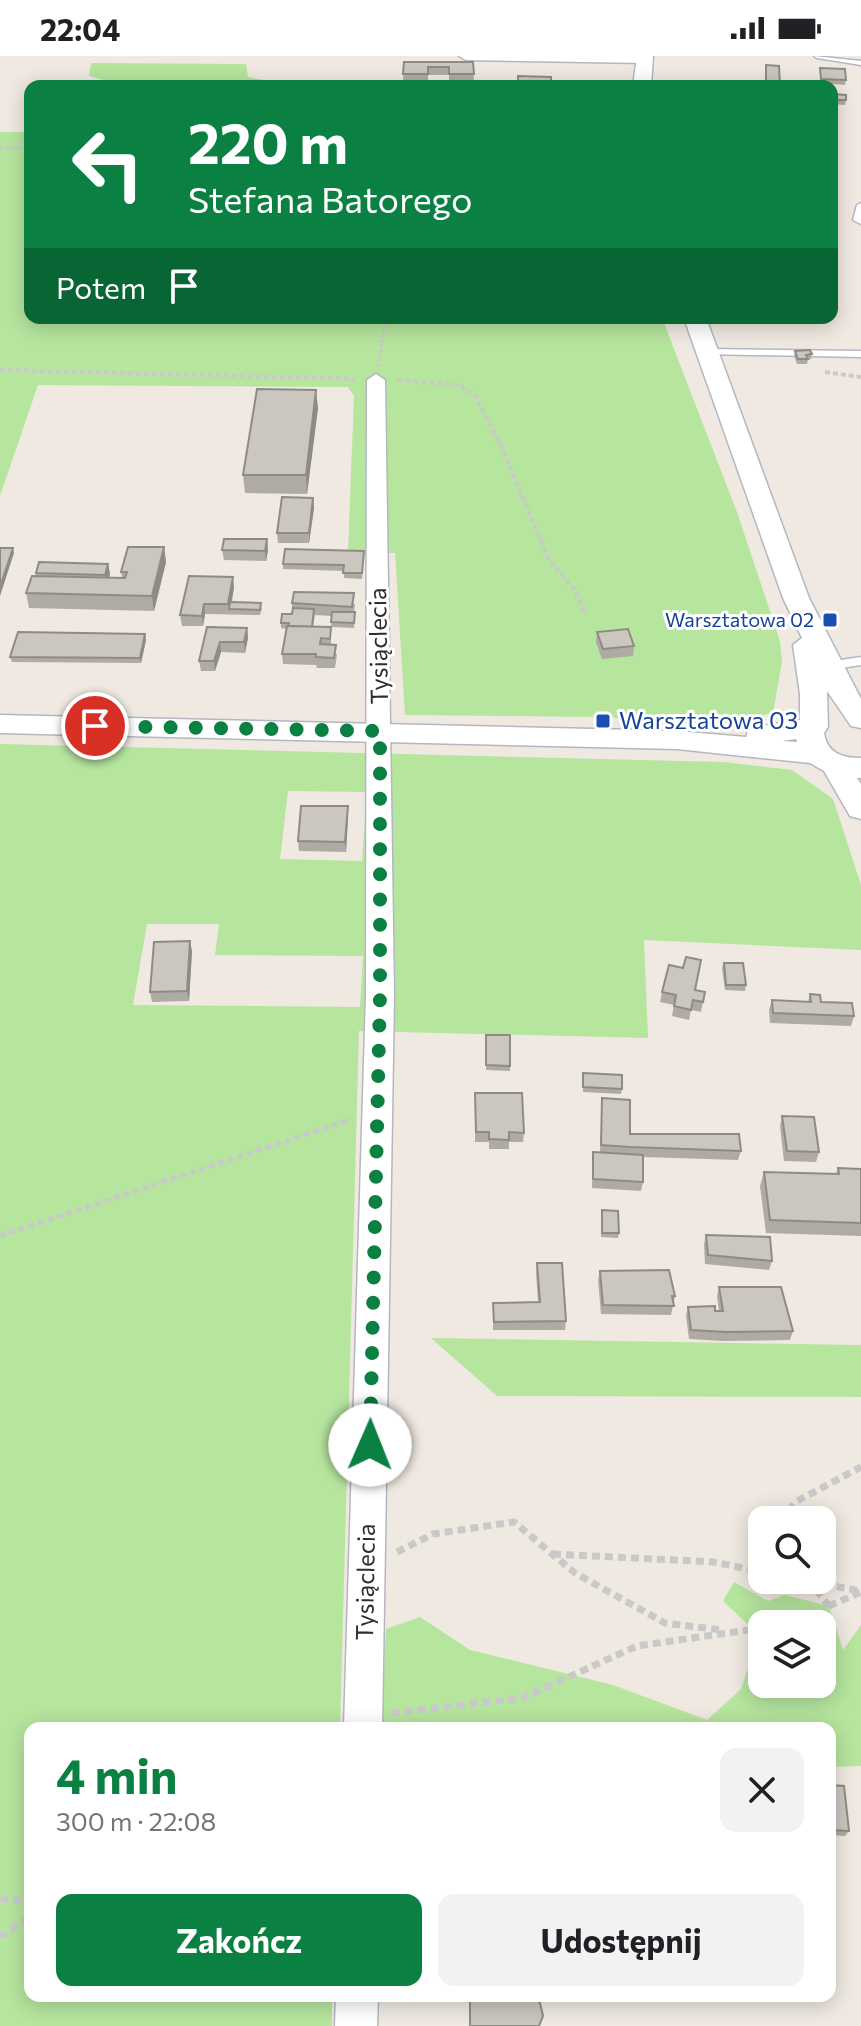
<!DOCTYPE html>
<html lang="pl">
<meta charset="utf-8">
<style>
:root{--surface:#fff;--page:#f2f2f2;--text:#202124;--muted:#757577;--accent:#0b8043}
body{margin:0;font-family:Commissioner,sans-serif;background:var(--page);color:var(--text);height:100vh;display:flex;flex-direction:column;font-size:30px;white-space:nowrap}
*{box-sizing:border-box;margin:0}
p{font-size:26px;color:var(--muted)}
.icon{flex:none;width:44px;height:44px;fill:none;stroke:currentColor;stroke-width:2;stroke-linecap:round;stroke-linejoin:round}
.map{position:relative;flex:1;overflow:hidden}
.drawer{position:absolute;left:24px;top:1666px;width:812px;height:280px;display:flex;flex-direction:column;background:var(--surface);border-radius:16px;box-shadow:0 4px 20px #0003}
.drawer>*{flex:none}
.hud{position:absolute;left:24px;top:24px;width:814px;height:244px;border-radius:16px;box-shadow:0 4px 20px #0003;background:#0b8043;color:#fff;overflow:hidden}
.tools{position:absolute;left:748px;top:1450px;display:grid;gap:16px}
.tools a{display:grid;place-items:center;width:88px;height:88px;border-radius:16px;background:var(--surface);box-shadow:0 4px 20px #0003;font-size:40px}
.pin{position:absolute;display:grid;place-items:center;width:68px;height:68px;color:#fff;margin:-34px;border:4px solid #fff;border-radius:50%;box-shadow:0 2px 8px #0007}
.me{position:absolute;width:88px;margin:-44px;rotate:1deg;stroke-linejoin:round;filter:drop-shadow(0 0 6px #0008)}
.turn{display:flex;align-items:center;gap:28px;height:168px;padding:0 32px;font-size:36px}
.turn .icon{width:104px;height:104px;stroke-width:2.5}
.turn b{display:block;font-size:56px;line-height:68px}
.then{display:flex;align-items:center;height:76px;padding:0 32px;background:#0003;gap:16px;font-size:30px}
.round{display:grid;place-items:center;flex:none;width:84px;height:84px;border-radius:16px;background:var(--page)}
.overview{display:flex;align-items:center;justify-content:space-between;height:136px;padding:0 32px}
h1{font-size:48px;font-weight:700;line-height:60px;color:var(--accent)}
.button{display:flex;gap:16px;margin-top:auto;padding:16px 32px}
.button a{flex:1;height:92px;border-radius:16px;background:var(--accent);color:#fff;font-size:32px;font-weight:700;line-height:92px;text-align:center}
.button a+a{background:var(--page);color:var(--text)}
.status{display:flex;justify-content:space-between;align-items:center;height:56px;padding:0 40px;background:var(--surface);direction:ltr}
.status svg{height:22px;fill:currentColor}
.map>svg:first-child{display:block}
.green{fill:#b6e59e;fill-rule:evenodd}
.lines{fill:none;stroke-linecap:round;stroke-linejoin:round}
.service-casing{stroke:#b4b7c1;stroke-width:3}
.minor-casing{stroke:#b4b7c1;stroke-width:3}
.tertiary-casing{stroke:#b4b7c1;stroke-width:3}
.path-far3{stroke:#c9c9c9;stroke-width:3;stroke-dasharray:3 2;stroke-linecap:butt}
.path-far2{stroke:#c9c9c9;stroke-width:4;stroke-dasharray:5 3;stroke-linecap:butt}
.path-far1{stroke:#c9c9c9;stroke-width:5;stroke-dasharray:6 4;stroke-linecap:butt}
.path{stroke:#c9c9c9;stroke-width:7;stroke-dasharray:8 5;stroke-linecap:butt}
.service{fill:#fff;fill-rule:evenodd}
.minor{fill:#fff;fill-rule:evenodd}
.tertiary{fill:#fff;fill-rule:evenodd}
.wall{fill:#afaba4}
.shaded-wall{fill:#8e8b86}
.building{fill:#cbc7bf;stroke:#8e8b86;stroke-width:2}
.route{stroke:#0b8043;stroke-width:14;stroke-dasharray:0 25.2}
.transit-dot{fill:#1a4fb4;stroke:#fff;stroke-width:3}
.labels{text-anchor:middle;stroke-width:6;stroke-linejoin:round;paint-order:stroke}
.far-transit-label{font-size:20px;fill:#164399;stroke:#fff;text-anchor:end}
.street-label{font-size:24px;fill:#2e2e2e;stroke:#fff}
.transit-label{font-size:24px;fill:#164399;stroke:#fff;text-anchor:start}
</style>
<div class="status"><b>22:04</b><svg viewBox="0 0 49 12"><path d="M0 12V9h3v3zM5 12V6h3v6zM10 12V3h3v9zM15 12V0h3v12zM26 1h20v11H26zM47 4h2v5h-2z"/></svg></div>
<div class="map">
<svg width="861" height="1970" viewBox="0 0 861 1970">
<rect width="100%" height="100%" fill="#efe9e1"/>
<!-- green -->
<g class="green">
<polygon points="91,7 246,8 248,21 296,30 125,30 89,20"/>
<polygon points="0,76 30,76 30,262 662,262 737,456 780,585 782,606 773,657 722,667 598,661 405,659 395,497 348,496 354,340 348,331 38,329 0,440"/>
<path d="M0,688L724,706L792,714L833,743L861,829V894L644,884L648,982L359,975L340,1672H30V1940H332V1970H0ZM288,735L367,736L362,805L280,803ZM147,868H219L215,899L363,900L360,951L133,949Z"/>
<polygon points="431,1282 861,1289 861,1341 497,1340"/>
<path d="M734,1526L768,1545L785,1539L829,1550L843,1594L861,1569V1710L830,1711V1672H381L386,1573L420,1561L470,1594L613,1629L707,1664L741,1633L759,1579L723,1545ZM762,1568H822V1628H762Z"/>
</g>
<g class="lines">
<!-- service casing -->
<g class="service-casing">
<g id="service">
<polygon points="814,0 861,5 861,9 817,2"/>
<polygon points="861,147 861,168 853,164 857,149"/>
<polygon points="707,293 861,295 861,301 704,298 704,294"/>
<polygon points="861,601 861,609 828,614 822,610 828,606"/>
</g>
</g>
<!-- minor casing -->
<g class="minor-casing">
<g id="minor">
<polygon points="459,0 650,0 652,3 645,7 466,4"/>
<polygon points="376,318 385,324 394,939 382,1672 344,1672 366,939 367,324"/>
<polygon points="336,1940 378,1940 377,1970 335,1970"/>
</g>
</g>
<!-- tertiary casing -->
<g class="tertiary-casing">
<g id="tertiary">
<polygon points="637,0 653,0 651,30 633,30"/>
<path d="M684,262H706L809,542L861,643V672L851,670L827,635L828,671L824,677C827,697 842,702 861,702V722H857L861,728V763L850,760L824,715L810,707L677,693L0,677V659L677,675L746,681L749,672L800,664V638L793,589L802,582L783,542ZM796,683L797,686L782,685Z"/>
</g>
</g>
<!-- path-far3 -->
<g class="path-far3">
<polyline points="0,92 30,92"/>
<polyline points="378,311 386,262"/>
</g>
<!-- path-far2 -->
<g class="path-far2">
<polyline points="0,314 355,323"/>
<polyline points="825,316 861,321"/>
<polyline points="397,324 459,329 475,340 501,390 549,504 574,533 585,557"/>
</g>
<!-- path-far1 -->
<polyline class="path-far1" points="0,1180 352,1063"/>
<!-- path -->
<g class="path">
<polyline points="780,1464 797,1445 861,1411"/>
<polyline points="397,1496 433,1478 514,1466 575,1517 665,1567 722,1574"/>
<polyline points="553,1498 714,1506 762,1516"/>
<polyline points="808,1524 829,1550 813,1568"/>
<polyline points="811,1526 861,1535"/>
<polyline points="829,1550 861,1536"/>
<polyline points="392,1657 522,1642 637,1590 762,1572"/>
<polyline points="0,1843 30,1846"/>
<polyline points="0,1881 30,1860"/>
</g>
<!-- service -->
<use href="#service" class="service"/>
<!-- minor -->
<use href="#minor" class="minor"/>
<!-- tertiary -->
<use href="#tertiary" class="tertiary"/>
</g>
<!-- wall -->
<g class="wall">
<polygon points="404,6 473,6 474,27 449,27 449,19 428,19 428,27 403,26"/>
<polygon points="820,12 846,24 845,29 820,27"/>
<polygon points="518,20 551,21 551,30 517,29"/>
<polygon points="832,38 846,44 845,49 832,48"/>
<polygon points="795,295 812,298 811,303 808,303 807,308 797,308 794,300"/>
<polygon points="318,352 307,438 245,437 243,419"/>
<polygon points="313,442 314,452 309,487 278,487 277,477"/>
<polygon points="267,483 268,494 266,505 224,504 222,494"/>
<polygon points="164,491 166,506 154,555 29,552 26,537 36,520 36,517 108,508 110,518 109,521 122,522 121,516"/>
<polygon points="364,495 362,523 344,522 344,515 283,513 283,508"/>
<polygon points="234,531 232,546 262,552 260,559 205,558 203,570 182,570 180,559"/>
<polygon points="292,547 355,548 354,556 355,561 354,572 331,571 332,560 315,559 313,571 331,571 331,589 337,599 335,612 317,612 316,609 283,608 282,598 287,573 281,572 281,567 292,558"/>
<polygon points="207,571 247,572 248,582 245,597 221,596 215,615 201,615 199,605"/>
<polygon points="597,576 634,590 633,600 602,603 596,586"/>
<polygon points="146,584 141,607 12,606 10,601"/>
<polygon points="348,760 346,796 299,795 298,785"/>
<polygon points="192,895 189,945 152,946 150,936"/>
<polygon points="724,907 746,929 745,935 725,934 722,912"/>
<polygon points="695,934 705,936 701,956 691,954 689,964 672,960 674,949 660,946 662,936"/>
<polygon points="810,938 821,946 854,960 851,970 770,967 769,954 772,944 808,946"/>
<polygon points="486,979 510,1010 510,1015 486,1014"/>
<polygon points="583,1017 622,1033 621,1038 583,1036"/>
<polygon points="475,1037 524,1077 523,1086 509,1086 509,1093 489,1093 489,1086 475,1086"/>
<polygon points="602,1042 630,1078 741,1095 738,1104 643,1101 643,1126 641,1135 592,1132 593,1096 600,1096"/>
<polygon points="782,1060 819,1096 816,1106 784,1105 780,1070"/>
<polygon points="838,1112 861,1113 861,1180 766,1177 760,1130 764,1116 836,1118"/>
<polygon points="602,1154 619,1177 618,1182 601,1181"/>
<polygon points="706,1179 772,1205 769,1214 705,1208 704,1188"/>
<polygon points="537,1207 566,1265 565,1274 493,1274 493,1247 538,1246 536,1216"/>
<polygon points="600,1215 675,1240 671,1259 601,1258 598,1224"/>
<polygon points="719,1231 793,1275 790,1284 723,1285 689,1283 686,1260 688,1251 719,1255 717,1240"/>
<polygon points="830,1729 849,1775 845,1780 830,1779"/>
</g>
<!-- shaded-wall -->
<g class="shaded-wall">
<polygon points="316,334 318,352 307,438 306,419"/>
<polygon points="313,442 314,452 309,487 309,477"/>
<polygon points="267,483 268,494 266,505 265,495"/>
<polygon points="164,491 166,506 154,555 152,540"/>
<polygon points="13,492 14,497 0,540 0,531"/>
<polygon points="108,508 110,518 107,529 105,519"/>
<polygon points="233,521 234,531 230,553 229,553 228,548"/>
<polygon points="204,548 205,558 203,570 202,560"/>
<polygon points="247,572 248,582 245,597 244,586"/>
<polygon points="145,578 146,584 141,607 140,602"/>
<polygon points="220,586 221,596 215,615 214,605"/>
<polygon points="348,750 348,760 346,796 345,786"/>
<polygon points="190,885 192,895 189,945 187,935"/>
</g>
<!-- building -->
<g class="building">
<polygon points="404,6 473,6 474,18 449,18 449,11 428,11 428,18 403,18"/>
<polygon points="766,9 779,10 780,30 766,30"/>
<polygon points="820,12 845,13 846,24 821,23"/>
<polygon points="518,20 551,21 551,25 518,25"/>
<rect x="417" y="27" width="28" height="3"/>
<polygon points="832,38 846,39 846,44 832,44"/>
<polygon points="810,294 812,298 806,299 808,303 798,303 795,295"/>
<polygon points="257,333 316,334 306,419 243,419"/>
<polygon points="282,441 313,442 309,477 277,477"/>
<polygon points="224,483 267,483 265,495 222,494"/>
<polygon points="128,491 164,491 152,540 26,537 32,520 125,522 127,516 121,516"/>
<polygon points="0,492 13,492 0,531"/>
<polygon points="285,493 364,495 362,517 343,517 344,509 283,508"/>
<polygon points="39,506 108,508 105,519 36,517"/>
<polygon points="189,520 233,521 228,548 204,548 202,560 180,559"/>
<polygon points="294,536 354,537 352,551 292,547"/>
<polygon points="230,546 261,547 260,554 229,553"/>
<polygon points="293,552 314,553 312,571 288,570 289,567 281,567 282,558 292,558"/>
<polygon points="332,556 355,556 354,567 331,566"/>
<polygon points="287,570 331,571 330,583 321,582 320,588 336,589 334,602 316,601 316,598 282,598"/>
<polygon points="207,571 247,572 244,586 220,586 214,605 199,605"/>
<polygon points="628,573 634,590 603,593 597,576"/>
<polygon points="18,576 145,578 140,602 10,601"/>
<polygon points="301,750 348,750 345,786 298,785"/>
<polygon points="190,885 187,935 150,936 154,886"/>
<polygon points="686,901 701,904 695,934 705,936 703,946 693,944 691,954 674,950 676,939 662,936 669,909 683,912"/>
<polygon points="724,907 743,907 746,929 726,929"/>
<polygon points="810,938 820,939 821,946 852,947 854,960 773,957 772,944 811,946"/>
<polygon points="486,979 510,979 510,1010 486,1009"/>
<polygon points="583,1017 622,1019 622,1033 583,1031"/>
<polygon points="475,1037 522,1037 524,1077 509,1076 509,1084 489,1083 489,1076 476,1076"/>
<polygon points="602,1042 630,1044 630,1078 739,1078 741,1095 630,1091 601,1089"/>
<polygon points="782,1060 814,1061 819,1096 787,1095"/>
<polygon points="593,1096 643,1099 643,1126 593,1123"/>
<polygon points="838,1112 861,1113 861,1167 770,1164 764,1116 839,1118"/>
<polygon points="602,1154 618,1155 619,1177 602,1177"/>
<polygon points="706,1179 770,1181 772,1205 708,1199"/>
<polygon points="537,1207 562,1207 566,1265 494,1266 493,1247 540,1246"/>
<polygon points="669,1214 675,1240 672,1240 674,1250 603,1249 600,1215"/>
<polygon points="719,1231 781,1231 793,1275 726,1276 691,1274 688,1251 715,1250 715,1255 723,1255"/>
<polygon points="830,1729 844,1730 849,1775 830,1774"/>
<polygon points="470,1940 533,1940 540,1947 543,1960 539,1970 470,1970"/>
</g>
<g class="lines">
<!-- route -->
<polyline class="route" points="95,670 380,675 380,939 370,1389"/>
</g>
<!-- markers -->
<g class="transit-dot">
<rect x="822" y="556" width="16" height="16" rx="4"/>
<rect x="595" y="657" width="16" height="16" rx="4"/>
</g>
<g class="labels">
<!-- far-transit labels -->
<g class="far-transit-label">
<text x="814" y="571">Warsztatowa 02</text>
</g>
<!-- street labels -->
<g class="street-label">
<text transform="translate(379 590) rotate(-91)" y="8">Tysiąclecia</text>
<text transform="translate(366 1526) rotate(-89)" y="8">Tysiąclecia</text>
</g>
<!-- transit labels -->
<g class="transit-label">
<text x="619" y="673">Warsztatowa 03</text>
</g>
</g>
</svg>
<div class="tools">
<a><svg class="icon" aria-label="search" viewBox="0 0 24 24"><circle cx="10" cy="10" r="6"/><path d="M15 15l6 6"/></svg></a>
<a><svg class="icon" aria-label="layers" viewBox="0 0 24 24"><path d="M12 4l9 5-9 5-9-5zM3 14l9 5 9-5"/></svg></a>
</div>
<div class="pin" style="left:95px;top:670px;background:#d93025"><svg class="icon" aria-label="arrive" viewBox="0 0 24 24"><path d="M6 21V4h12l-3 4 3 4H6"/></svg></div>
<svg class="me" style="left:370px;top:1389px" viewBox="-20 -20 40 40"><circle r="19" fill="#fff"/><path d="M0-13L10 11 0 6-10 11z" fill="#0b8043"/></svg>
<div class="hud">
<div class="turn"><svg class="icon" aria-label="left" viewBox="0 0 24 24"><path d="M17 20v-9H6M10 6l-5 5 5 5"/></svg><div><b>220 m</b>Stefana Batorego</div></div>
<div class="then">Potem<svg class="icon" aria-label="arrive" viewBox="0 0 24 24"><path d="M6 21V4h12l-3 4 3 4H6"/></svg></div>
</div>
<section class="drawer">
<div class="overview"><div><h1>4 min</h1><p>300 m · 22:08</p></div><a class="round"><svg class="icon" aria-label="close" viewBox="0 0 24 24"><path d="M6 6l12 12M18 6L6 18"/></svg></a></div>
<div class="button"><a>Zakończ</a><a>Udostępnij</a></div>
</section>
</div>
